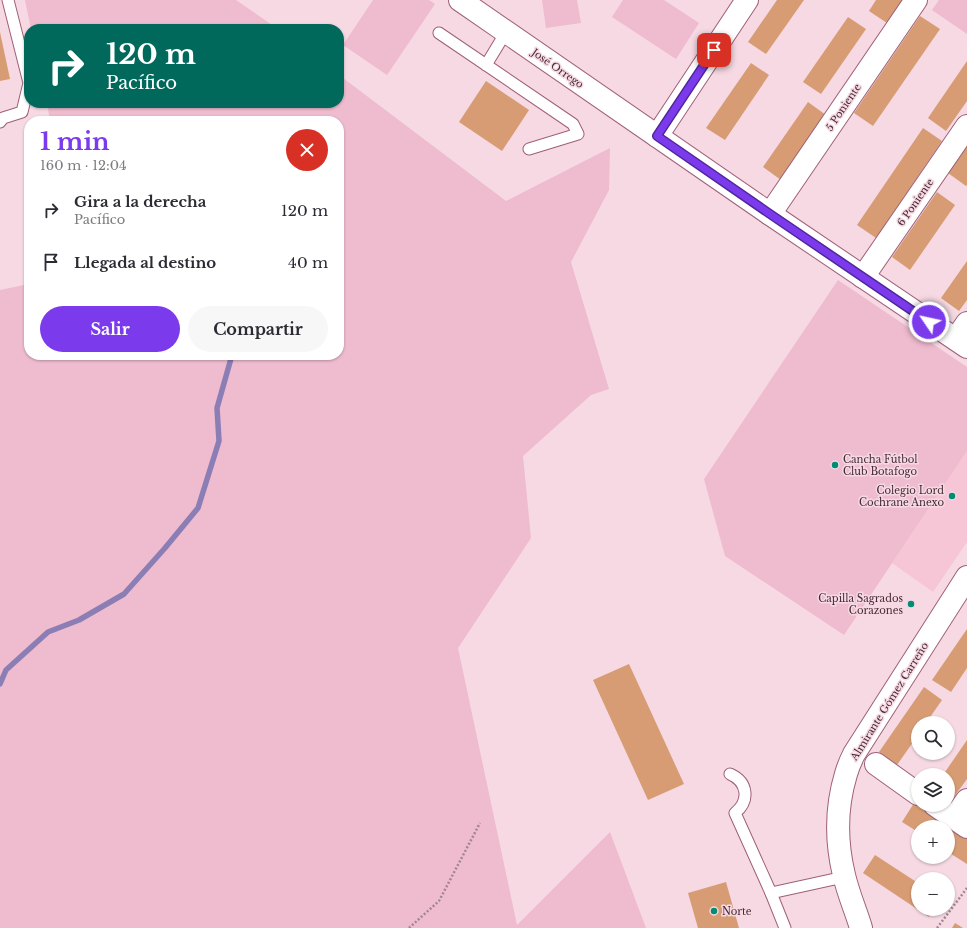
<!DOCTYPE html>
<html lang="es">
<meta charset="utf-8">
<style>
:root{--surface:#fff;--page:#f7f7f7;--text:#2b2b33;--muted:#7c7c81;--accent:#7c3aed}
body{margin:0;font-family:"Libre Baskerville",serif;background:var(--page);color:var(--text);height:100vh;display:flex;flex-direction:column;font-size:15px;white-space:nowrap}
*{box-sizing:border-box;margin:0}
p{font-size:13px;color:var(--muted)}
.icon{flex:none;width:22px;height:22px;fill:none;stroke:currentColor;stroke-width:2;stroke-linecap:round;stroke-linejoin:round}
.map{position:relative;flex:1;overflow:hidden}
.panel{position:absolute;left:24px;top:116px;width:320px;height:244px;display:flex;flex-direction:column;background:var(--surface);border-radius:16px;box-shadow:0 1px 3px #0004}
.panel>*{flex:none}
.top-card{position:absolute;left:24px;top:24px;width:320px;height:84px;border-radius:16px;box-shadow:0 1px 3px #0004;background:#00695c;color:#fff;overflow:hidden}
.fabs{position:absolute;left:911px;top:716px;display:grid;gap:8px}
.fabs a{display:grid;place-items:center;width:44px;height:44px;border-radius:50%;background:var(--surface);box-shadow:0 1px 3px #0004;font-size:20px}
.pin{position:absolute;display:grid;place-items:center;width:34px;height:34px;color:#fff;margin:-17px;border-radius:8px;box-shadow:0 2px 6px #0006}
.me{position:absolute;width:44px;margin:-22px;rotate:304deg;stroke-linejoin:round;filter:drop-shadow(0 0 3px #0008)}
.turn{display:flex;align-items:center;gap:14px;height:84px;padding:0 16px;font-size:18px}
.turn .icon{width:52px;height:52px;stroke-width:2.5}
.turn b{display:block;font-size:28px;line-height:34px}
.round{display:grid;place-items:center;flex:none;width:42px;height:42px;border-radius:21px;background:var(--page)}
.head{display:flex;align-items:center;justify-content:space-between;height:68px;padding:0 16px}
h1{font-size:24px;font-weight:700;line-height:30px;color:var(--accent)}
.primary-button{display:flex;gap:8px;margin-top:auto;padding:8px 16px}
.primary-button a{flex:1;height:46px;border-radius:24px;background:var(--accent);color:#fff;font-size:16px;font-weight:700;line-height:46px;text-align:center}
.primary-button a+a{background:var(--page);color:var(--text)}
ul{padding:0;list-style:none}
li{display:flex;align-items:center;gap:12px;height:52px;padding:0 16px}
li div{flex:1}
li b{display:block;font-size:15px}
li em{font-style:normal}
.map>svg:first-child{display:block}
.built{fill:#f6c6d7}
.green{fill:#efbbce}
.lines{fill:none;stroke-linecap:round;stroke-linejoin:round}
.stream{stroke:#8b7eb5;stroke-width:5.5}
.building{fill:#d79c74}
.lane-casing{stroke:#9f5f79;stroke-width:13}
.street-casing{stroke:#9f5f79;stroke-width:24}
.secondary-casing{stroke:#9f5f79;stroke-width:24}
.path{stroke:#a2858f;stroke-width:2.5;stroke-dasharray:2 2;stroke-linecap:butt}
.lane{stroke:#fff;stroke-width:11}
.street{stroke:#fff;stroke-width:22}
.secondary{stroke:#fff;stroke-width:22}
.route-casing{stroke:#51269a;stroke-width:10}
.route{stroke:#7c3aed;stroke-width:7}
.poi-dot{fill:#018c74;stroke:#f6d9e3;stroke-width:1.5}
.labels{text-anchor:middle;stroke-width:3;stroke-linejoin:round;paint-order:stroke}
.street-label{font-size:10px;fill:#452934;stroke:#f6d9e3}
.poi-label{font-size:10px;fill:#452934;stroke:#f6d9e3;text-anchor:start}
</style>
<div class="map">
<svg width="967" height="928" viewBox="0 0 967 928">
<rect width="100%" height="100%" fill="#f6d9e3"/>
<!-- built -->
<polygon class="built" points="967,451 967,542 933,592 892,563"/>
<!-- green -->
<g class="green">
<polygon points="25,0 236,0 278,29 31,29"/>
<polygon points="373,0 429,0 435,4 387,75 343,45"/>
<polygon points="542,0 577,0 581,23 546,28"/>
<polygon points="623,0 664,0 699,23 676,59 612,17"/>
<polygon points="939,0 967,0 967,34 932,10"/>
<polygon points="339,75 506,201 610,148 609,190 571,262 609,389 591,395 523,456 531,538 458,648 517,925 610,832 646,928 0,928 0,290 29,284 29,355 339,355 339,121 50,121 47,103 339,103"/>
<polygon points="838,280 967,367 967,451 844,635 725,556 704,479"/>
</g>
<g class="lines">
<!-- stream -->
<polyline class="stream" points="0,684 6,670 48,632 79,620 124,594 165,548 198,508 219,441 217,408 232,355"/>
</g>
<!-- building -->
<g class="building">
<polygon points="777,0 804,0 766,54 748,42"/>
<polygon points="876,0 903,0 887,23 869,11"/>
<polygon points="920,16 940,29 873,126 854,113"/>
<polygon points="848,17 866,29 821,94 803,82"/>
<polygon points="0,32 10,79 0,81"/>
<polygon points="967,61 967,101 946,131 928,118"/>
<polygon points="751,63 769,75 725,140 706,128"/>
<polygon points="486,81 529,110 502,151 459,122"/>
<polygon points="808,102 826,115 781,180 763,167"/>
<polygon points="923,128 942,141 876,238 857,225"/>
<polygon points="967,145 967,185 966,186 948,173"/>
<polygon points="937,192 955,205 910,270 892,257"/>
<polygon points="967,261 967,300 959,311 941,298"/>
<polygon points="967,629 967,668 951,692 932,680"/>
<polygon points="629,664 684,784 648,800 593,680"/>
<polygon points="924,687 942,700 926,723 918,723 918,735 897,765 879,752"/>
<polygon points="967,740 967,779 951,801 948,799 948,775 943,775"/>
<polygon points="914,803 967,838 967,864 948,852 948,827 918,827 918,832 902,822"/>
<polygon points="875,855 918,883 918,909 934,909 929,917 863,873"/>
<polygon points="726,882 739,928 698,928 688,893"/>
<polygon points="955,923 963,928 952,928"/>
</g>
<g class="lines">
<!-- lane casing -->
<g class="lane-casing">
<g id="lane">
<polyline points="439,33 573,124 578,134 529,149"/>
<polyline points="486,65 506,32"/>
<polyline points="0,122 3,118 22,112 29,83 8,0"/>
<path d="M730,774C748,782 750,801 735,813L771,893L785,928"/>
<polyline points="771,893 844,877"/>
</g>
</g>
<!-- street casing -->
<g class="street-casing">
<g id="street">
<polyline points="657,136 747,0"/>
<polyline points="770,214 916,0"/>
<polyline points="863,277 967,126"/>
<polyline points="956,339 967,323"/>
<polyline points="876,764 918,794"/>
<polyline points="935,805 967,827"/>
<polyline points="954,818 967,800"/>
</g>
</g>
<!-- secondary casing -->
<g class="secondary-casing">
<g id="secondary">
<polyline points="460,0 770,214 967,347"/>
<path d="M861,928C856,911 848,893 844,875C836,842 836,807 846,774C848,767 851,760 854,754L967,577"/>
</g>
</g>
<!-- path -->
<g class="path">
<polyline points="409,928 439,901 480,823"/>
<polyline points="937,928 967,888"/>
</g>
<!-- lane -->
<use href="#lane" class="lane"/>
<!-- street -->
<use href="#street" class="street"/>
<!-- secondary -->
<use href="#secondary" class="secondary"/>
</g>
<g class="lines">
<!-- route casing -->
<g class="route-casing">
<polyline id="route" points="714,50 657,136 770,214 929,322"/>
</g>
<!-- route -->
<use href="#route" class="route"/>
</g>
<!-- markers -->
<g class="poi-dot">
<circle cx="835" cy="465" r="4"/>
<circle cx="952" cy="496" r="4"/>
<circle cx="911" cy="604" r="4"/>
<circle cx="714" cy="911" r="4"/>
</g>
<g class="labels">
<!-- street labels -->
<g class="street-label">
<text transform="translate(558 68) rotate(35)" y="4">José Orrego</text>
<text transform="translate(843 107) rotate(-56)" y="4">5 Poniente</text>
<text transform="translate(915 202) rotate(-55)" y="4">6 Poniente</text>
<text transform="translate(889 701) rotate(-58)" y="4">Almirante Gómez Carreño</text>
</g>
<!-- poi labels -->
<g class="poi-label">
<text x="843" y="463">Cancha Fútbol<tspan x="843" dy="12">Club Botafogo</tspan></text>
<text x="944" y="494" text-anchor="end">Colegio Lord<tspan x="944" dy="12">Cochrane Anexo</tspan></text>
<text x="903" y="602" text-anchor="end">Capilla Sagrados<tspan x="903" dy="12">Corazones</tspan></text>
<text x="722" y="915">Norte</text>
</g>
</g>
</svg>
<div class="fabs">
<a><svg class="icon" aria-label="search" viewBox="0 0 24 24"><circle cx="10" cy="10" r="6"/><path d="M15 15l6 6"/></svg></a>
<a><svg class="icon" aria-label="layers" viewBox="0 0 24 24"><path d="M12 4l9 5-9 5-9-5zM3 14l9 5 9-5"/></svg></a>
<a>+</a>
<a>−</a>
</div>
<div class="pin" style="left:714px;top:50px;background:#d93025"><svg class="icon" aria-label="arrive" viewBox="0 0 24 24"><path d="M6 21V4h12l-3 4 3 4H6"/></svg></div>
<svg class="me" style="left:929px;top:322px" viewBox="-20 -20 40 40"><circle r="17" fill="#7c3aed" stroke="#fff" stroke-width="3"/><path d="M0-11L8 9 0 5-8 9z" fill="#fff"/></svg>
<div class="top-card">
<div class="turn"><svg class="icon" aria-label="right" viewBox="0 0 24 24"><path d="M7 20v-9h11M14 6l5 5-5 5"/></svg><div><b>120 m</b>Pacífico</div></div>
</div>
<section class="panel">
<div class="head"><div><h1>1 min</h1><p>160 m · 12:04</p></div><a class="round" style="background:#d93025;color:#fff"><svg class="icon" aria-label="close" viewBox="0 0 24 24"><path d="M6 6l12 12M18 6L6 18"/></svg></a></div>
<ul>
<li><svg class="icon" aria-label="right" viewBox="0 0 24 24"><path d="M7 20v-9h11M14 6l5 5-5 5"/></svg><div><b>Gira a la derecha</b><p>Pacífico</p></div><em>120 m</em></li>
<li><svg class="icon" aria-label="arrive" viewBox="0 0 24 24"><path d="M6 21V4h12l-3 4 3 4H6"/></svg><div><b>Llegada al destino</b></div><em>40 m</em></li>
</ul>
<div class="primary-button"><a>Salir</a><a>Compartir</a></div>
</section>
</div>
